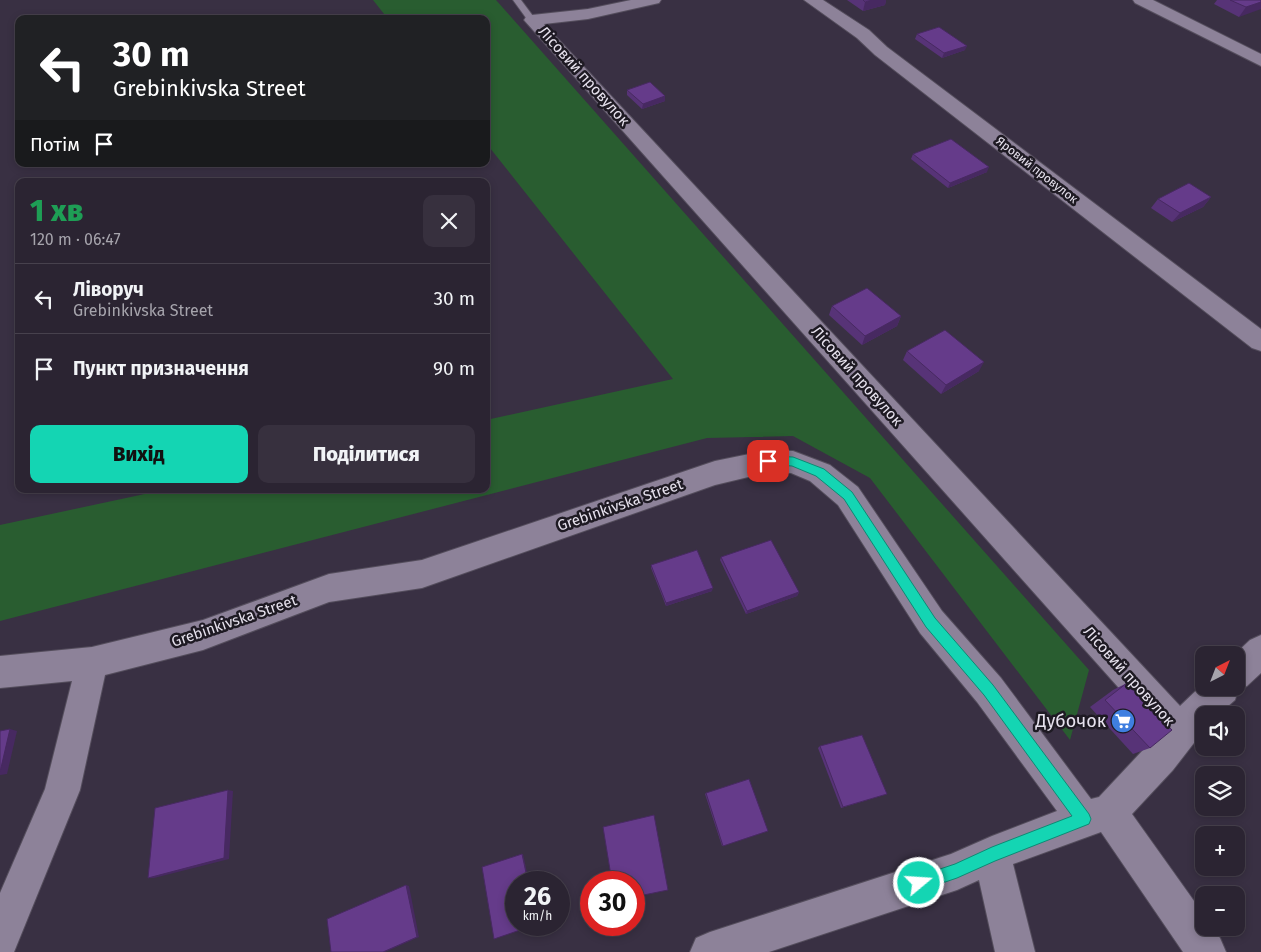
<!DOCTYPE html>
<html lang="uk">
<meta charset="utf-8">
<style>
:root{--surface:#2b2432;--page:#37303e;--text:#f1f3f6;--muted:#a6a4ac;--line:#47414d;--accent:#14d5b3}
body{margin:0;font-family:"Fira Sans",sans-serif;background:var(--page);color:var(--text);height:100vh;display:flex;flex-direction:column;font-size:19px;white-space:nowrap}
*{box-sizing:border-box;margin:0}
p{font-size:16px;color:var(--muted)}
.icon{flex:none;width:28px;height:28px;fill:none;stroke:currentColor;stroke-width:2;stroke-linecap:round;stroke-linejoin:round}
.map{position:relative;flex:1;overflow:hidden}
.details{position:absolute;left:15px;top:178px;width:475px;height:315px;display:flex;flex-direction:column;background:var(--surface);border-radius:10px;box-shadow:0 2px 8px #0003,0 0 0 1px var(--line)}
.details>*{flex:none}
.guide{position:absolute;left:15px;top:15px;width:475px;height:152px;border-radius:10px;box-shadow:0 2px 8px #0003,0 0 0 1px var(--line);background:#202124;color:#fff;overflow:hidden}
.needle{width:32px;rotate:42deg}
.controls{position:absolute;left:1195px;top:646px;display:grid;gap:10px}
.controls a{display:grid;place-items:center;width:50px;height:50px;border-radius:10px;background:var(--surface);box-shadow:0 2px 8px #0003,0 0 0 1px var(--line);font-size:25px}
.speed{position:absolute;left:505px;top:871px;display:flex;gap:10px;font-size:25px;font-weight:700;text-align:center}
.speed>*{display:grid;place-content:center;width:65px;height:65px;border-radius:50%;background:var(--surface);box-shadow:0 2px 8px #0003,0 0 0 1px var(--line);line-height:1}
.speed small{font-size:12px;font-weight:400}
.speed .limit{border:8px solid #d22;background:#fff;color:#111}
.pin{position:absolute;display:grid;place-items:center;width:42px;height:42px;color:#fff;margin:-21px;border-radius:10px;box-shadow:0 2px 8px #0006}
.me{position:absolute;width:55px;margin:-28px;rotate:72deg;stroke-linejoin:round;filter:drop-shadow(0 0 4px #0008)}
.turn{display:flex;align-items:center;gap:18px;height:105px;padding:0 15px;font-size:22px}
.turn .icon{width:65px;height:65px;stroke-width:2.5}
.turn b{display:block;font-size:35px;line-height:42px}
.then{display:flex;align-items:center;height:48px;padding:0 15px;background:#0003;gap:10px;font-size:19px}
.round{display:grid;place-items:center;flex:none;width:52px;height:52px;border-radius:10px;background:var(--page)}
.overview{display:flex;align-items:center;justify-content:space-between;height:85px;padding:0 15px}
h1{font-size:30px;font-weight:800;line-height:38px;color:#1e9e55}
.primary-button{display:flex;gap:10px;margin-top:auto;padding:10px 15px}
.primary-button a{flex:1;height:58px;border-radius:10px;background:var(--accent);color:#111;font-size:20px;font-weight:800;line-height:58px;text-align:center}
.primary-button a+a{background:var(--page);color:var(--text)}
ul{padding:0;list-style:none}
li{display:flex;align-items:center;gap:15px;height:70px;padding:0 15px;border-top:1px solid var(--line)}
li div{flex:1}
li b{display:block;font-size:19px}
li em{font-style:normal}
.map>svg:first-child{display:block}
.green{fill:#295d30}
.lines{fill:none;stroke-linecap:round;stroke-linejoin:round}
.service-casing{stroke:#544d5c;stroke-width:2}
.minor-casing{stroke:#544d5c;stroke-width:2}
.service{fill:#8d8299;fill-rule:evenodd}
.minor{fill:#8d8299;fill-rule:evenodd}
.wall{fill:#573377}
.shaded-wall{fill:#472961}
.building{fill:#653b8a;stroke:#472961}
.route{fill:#14d5b3;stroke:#0d8a74}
.labels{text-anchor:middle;stroke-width:5;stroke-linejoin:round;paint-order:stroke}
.far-street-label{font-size:12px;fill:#e7e2ee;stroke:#1e1a23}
.street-label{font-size:15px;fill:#e7e2ee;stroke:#1e1a23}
.near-poi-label{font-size:18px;fill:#e7e2ee;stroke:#1e1a23;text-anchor:end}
</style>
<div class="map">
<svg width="1261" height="952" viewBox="0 0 1261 952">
<rect width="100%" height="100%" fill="#393043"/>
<!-- green -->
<polygon class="green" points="373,0 496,0 1089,670 1070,740 870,478 793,436 707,438 0,621 0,525 168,489 486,489 486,420 673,379 486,143 486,19 388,19"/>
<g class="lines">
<!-- service casing -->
<g class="service-casing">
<polygon id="service" points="513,0 521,0 536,20 535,22 529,22"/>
</g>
<!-- minor casing -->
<g class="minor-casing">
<g id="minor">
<polygon points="631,0 661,0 659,3 588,19 544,24 1180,706 1204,683 1204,688 1236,688 1236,655 1234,655 1250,640 1261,635 1261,673 1247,686 1238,690 1235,700 1218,715 1204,715 1204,730 1173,770 1132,814 1204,915 1204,928 1212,928 1220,938 1226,952 1183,952 1101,832 1013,864 1035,952 995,952 979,880 957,890 769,952 690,952 696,938 710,932 951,854 992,836 1057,811 977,702 920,633 838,505 810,481 791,473 769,472 715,485 422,588 329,602 203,650 105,675 80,790 14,952 0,952 0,893 45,789 72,681 0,688 0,656 92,647 203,620 329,574 422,560 715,461 769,450 793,451 830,465 858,487 942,611 1001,678 1091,799 1099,797 1159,733 524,20 526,17 532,15 588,9"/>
<polygon points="804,0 823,0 869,30 887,47 1261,329 1261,351 1252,348 875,55 857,38"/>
<polygon points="1133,0 1153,0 1261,54 1261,66 1135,3"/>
</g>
</g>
<!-- service -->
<use href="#service" class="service"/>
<!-- minor -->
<use href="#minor" class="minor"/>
</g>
<!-- wall -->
<g class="wall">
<polygon points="847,0 886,0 885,5 863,11"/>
<polygon points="1217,0 1261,0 1239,17 1214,4"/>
<polygon points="917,34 965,50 942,58 915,39"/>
<polygon points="627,90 665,96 665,101 642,109 627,95"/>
<polygon points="913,154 987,172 948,188 911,159"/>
<polygon points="1211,197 1203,207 1172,222 1151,208 1158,199"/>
<polygon points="832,306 901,316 897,326 862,345 829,315"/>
<polygon points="907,351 979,371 941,394 903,360"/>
<polygon points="721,557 799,592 797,596 746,614 720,560"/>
<polygon points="651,565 712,591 666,606 651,568"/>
<polygon points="1127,683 1150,748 1133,754 1090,707 1113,690"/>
<polygon points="820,746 887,794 841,808 818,748"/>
<polygon points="706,793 768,831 722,846 705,794"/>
</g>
<!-- shaded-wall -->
<g class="shaded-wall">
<polygon points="872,0 886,0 885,5 863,11 865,2"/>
<polygon points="1261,2 1261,9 1239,17 1246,7"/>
<polygon points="967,46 965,50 942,58 944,53"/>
<polygon points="665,96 665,101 642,109 643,104"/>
<polygon points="989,167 987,172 948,188 950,183"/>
<polygon points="1211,197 1203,207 1172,222 1180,213"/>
<polygon points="901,316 897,326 862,345 865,336"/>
<polygon points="984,362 979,371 941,394 946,385"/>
<polygon points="713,588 712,591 666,606 666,603"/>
<polygon points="799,592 797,596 746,614 747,611"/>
<polygon points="10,729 17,731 7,774 0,775 0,772"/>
<polygon points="228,790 233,791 229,859 154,878 148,878"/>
<polygon points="522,854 523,854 529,882 528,882"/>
<polygon points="406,885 409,886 419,937 385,952 383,952"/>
</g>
<!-- building -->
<g class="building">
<polygon points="863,0 872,0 865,2"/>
<polygon points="1230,0 1261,0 1261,2 1246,7"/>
<polygon points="939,27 967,46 944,53 917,34"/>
<polygon points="650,82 665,96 643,104 627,90"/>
<polygon points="951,139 989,167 950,183 913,154"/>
<polygon points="1189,183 1211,197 1180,213 1158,199"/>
<polygon points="867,288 901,316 865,336 832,306"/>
<polygon points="945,330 984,362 946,385 907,351"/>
<polygon points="771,540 799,592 747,611 721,557"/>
<polygon points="697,550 713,588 666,603 651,565"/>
<polygon points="1127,683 1172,730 1150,748 1105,700"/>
<polygon points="10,729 0,772 0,731"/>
<polygon points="862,735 887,794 843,807 820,746"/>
<polygon points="749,779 768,831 723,846 706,793"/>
<polygon points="228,790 224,858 148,878 155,808"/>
<polygon points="654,815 668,890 634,897 634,882 612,882 603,827"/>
<polygon points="522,854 528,882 516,882 516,925 535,925 494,939 482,867"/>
<polygon points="406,885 417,937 383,952 331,952 327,919"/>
</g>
<!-- route -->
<polygon class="route" points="768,456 793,457 824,469 852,492 935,618 993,685 1089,814 1091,819 1089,824 995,861 957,878 919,891 913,889 911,883 913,878 955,864 992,847 1072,816 984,695 926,627 844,499 816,476 792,466 765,464 763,461"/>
<!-- icons -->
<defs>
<g id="supermarket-disc" transform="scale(1.25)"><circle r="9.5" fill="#3f7fe0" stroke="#1e1a23"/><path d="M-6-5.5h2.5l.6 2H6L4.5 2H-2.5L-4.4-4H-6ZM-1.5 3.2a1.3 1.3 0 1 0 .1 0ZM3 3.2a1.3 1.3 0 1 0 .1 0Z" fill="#fff"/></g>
</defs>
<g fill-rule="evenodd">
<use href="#supermarket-disc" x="1123" y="721"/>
</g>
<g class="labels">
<!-- far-street labels -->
<g class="far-street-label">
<text transform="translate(1037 170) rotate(38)" y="4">Яровий провулок</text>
</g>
<!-- street labels -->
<g class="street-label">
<text transform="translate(584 76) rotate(48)" y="5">Лісовий провулок</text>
<text transform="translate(857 376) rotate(48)" y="5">Лісовий провулок</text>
<text transform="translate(620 505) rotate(-19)" y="5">Grebinkivska Street</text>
<text transform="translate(234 621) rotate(-19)" y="5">Grebinkivska Street</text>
<text transform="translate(1129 676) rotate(48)" y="5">Лісовий провулок</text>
</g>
<!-- near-poi labels -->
<g class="near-poi-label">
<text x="1106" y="727">Дубочок</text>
</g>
</g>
</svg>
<div class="controls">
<a><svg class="needle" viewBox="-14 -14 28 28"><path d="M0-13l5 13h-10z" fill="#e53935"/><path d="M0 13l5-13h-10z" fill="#a6a4ac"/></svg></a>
<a><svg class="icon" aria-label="sound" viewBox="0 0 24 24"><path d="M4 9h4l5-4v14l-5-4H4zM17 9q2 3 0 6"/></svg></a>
<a><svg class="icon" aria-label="layers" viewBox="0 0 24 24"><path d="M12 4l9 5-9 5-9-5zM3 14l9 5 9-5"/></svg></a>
<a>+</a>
<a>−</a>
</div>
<div class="speed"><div>26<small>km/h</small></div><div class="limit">30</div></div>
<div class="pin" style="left:768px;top:461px;background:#d93025"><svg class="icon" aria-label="arrive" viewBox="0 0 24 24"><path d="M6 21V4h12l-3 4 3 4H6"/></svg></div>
<svg class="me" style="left:919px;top:883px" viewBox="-20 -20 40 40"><circle r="17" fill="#14d5b3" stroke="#fff" stroke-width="3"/><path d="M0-11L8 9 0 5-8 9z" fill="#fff"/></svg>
<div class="guide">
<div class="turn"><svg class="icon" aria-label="left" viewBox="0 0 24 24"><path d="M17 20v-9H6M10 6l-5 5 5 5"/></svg><div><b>30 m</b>Grebinkivska Street</div></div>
<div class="then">Потім<svg class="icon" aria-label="arrive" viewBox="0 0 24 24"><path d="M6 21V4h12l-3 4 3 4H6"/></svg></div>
</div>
<section class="details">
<div class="overview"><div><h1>1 хв</h1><p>120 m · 06:47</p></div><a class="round"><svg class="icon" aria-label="close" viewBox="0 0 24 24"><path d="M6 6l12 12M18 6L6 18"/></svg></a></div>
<ul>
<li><svg class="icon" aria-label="left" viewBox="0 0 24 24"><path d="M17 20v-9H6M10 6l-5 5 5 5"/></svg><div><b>Ліворуч</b><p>Grebinkivska Street</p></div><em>30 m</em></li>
<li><svg class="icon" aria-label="arrive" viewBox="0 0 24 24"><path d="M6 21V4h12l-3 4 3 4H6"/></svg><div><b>Пункт призначення</b></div><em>90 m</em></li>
</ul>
<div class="primary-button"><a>Вихід</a><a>Поділитися</a></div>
</section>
</div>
